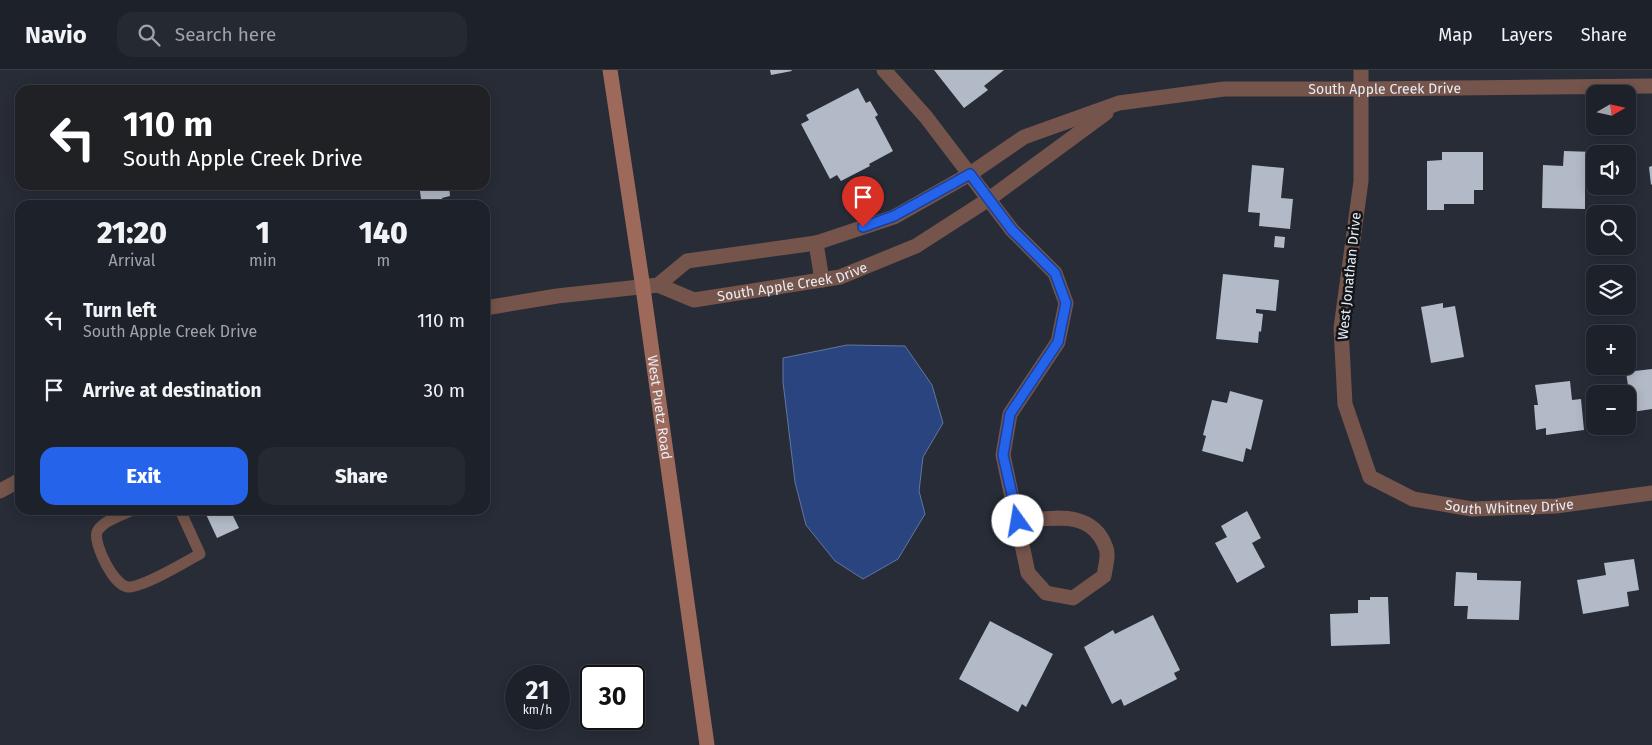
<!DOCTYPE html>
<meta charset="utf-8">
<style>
:root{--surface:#1d2129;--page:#252931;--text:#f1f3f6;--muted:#a0a3a8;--line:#3b3e46;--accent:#2563eb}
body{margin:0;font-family:"Fira Sans",sans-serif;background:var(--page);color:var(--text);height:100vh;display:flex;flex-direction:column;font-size:19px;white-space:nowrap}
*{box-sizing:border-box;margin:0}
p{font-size:16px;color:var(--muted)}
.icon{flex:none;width:28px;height:28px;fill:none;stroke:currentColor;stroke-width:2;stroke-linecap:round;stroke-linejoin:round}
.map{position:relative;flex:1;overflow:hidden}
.side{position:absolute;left:15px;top:130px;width:475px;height:315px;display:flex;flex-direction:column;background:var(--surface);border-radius:15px;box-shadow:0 2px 12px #0003,0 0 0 1px var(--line)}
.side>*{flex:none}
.hud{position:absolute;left:15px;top:15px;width:475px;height:105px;border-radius:15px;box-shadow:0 2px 12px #0003,0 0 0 1px var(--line);background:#202124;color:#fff;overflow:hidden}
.needle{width:32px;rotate:81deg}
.controls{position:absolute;left:1586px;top:15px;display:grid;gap:10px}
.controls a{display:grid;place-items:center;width:50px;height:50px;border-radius:10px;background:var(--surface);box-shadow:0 2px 12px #0003,0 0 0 1px var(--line);font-size:25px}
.speed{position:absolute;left:505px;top:595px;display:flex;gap:10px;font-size:25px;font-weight:700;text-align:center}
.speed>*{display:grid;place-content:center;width:65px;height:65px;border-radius:50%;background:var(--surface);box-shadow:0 2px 12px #0003,0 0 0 1px var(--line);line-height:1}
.speed small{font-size:12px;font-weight:400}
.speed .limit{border:2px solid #111;border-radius:8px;background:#fff;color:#111}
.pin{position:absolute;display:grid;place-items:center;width:42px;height:42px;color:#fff;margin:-51px -21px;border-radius:50% 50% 50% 0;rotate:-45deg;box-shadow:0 0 5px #0007}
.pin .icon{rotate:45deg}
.me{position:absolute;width:55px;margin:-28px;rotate:347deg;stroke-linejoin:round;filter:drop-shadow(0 0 4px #0008)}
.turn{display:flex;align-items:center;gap:18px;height:105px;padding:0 25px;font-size:22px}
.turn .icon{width:65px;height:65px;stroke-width:2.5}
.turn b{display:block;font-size:35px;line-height:42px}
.eta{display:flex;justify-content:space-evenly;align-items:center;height:85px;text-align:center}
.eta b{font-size:30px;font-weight:800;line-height:35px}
.primary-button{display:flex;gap:10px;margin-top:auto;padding:10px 25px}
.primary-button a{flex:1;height:58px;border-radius:15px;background:var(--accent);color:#fff;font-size:20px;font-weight:800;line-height:58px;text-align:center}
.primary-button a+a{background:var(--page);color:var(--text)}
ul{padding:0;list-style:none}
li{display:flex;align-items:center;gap:15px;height:70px;padding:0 25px}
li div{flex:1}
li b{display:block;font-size:19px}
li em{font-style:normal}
header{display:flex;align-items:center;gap:30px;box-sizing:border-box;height:70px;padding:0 25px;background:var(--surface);border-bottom:1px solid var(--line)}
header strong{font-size:24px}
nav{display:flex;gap:28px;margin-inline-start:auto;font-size:18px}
.search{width:350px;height:45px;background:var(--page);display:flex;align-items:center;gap:12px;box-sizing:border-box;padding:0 18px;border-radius:15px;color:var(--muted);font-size:19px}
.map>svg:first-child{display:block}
.water{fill:#29447e;stroke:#6276a1}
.building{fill:#b2bac8}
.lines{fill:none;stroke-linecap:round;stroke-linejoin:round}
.lane{stroke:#74544b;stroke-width:11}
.street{stroke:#74544b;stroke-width:15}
.secondary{stroke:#9c695b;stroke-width:15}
.route-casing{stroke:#184099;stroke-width:12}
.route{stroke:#2563eb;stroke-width:9}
.labels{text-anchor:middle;stroke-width:5;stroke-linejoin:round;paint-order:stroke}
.street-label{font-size:14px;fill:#e8ecf3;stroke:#121519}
</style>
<header>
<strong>Navio</strong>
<div class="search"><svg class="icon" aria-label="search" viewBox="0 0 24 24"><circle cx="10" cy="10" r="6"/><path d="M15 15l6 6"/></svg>Search here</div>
<nav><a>Map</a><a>Layers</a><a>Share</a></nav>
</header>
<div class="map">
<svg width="1652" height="675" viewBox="0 0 1652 675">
<rect width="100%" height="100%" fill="#272c37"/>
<!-- water -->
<polygon class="water" points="847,275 905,276 932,315 943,353 923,387 919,421 925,444 898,489 863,509 835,491 806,455 795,412 783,312 783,288"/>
<!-- building -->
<g class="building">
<polygon points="770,0 791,0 792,1 771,5"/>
<polygon points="934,0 1004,0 984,16 988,20 964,38"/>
<polygon points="858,18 866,33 870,31 878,45 875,47 893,81 869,94 870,96 841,111 837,105 830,109 801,54 809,50 806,45"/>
<polygon points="1564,81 1594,82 1593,115 1585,115 1585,139 1542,138 1543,95 1563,96"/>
<polygon points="1442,82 1483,82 1483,120 1474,120 1474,134 1444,134 1444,140 1427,140 1427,91 1442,90"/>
<polygon points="1252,95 1284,98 1281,128 1293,129 1290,159 1259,156 1260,143 1248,142"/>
<polygon points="1652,96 1652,114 1651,115 1649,97"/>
<polygon points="419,115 449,115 450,126 442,128 443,135 422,135"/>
<polygon points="1275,166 1285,167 1284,178 1274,177"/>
<polygon points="1223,204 1279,210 1276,241 1256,239 1256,243 1263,244 1261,262 1259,261 1258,273 1216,269"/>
<polygon points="1443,233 1443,238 1455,236 1464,287 1431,293 1421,237"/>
<polygon points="1652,299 1652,339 1632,342 1626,302"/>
<polygon points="1570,311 1572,330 1581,329 1584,360 1546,365 1546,358 1536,360 1534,335 1538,335 1535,315"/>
<polygon points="1230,321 1263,330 1251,380 1246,378 1243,392 1202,381 1206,366 1203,365 1212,330 1227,333"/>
<polygon points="204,440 230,440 239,458 217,468"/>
<polygon points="1247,441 1261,468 1252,473 1265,497 1237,513 1215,473 1227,467 1221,456"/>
<polygon points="1634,489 1639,520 1627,522 1629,536 1583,544 1577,510 1606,505 1604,493"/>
<polygon points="1456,502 1477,503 1477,510 1521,511 1519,550 1467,549 1468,536 1454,536"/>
<polygon points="1370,527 1388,527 1390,574 1331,576 1330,544 1358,543 1358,530 1370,530"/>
<polygon points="1153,545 1180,600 1174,603 1177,609 1124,636 1121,629 1112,634 1084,577 1113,560 1115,564"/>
<polygon points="990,551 1053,584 1026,637 1022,634 1018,642 959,609"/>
</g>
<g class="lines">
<!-- lane -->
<path class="lane" d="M133,440C122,445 102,451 97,462C93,474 115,519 130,517C148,515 183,493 200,484L180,440"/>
<!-- street -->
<g class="street">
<path d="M884,0L926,47L1012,160L1055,203L1066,233L1058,272L1010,344L1003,385L1028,503L1046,523L1073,528L1104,506C1105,498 1109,485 1106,478C1092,438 1051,449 1018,451"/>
<path id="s1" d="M1361,0V111L1341,258L1345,334L1370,407L1413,429L1472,439L1556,436L1652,423"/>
<polyline points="816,173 822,210"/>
<path id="s2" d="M658,215L694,230L840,207L916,176L989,129L1106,43"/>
<path id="s3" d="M485,238L557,226L658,215L687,191L816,173L894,147L970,104L1024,67L1119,33L1224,19H1362L1652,16"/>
<polyline points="0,421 20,410"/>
</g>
<!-- secondary -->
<path class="secondary" id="s4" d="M610,0L643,218L707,675"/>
</g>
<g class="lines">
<!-- route casing -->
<g class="route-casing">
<polyline id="route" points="863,157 894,146 970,104 1012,160 1055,203 1066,233 1058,272 1010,344 1003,385 1018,451"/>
</g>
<!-- route -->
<use href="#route" class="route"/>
</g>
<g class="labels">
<!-- street labels -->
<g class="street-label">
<text dy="5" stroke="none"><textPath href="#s3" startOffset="945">South Apple Creek Drive</textPath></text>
<text transform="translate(1349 206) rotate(-84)" y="5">West Jonathan Drive</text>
<text dy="5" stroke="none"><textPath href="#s2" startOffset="139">South Apple Creek Drive</textPath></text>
<text dy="5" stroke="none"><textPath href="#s4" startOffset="341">West Puetz Road</textPath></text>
<text dy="5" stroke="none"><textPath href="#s1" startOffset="558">South Whitney Drive</textPath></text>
</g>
</g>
</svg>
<div class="controls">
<a><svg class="needle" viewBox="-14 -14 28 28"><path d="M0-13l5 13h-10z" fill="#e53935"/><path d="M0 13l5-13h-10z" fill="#a0a3a8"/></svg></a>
<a><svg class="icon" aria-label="sound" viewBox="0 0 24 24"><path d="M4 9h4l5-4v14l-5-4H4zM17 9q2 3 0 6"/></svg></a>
<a><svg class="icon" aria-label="search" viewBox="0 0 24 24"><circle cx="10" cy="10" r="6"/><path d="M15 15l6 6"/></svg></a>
<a><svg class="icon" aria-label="layers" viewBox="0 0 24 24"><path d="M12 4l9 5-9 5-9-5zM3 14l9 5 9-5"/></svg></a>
<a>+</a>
<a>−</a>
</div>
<div class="speed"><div>21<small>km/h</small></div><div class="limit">30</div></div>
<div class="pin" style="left:863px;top:157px;background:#d93025"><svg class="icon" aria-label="arrive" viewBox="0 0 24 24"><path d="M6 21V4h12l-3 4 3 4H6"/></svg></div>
<svg class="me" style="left:1018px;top:451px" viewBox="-20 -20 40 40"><circle r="19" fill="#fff"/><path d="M0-13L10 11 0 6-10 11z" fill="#2563eb"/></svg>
<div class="hud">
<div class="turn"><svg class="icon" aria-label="left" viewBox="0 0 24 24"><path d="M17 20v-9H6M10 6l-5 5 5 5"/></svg><div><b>110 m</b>South Apple Creek Drive</div></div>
</div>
<section class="side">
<div class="eta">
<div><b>21:20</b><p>Arrival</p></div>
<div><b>1</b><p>min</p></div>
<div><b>140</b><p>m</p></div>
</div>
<ul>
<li><svg class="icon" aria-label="left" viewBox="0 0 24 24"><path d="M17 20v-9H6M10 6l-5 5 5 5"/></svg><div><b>Turn left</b><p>South Apple Creek Drive</p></div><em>110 m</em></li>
<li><svg class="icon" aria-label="arrive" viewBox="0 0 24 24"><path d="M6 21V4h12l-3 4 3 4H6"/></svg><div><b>Arrive at destination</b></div><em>30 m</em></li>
</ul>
<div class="primary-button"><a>Exit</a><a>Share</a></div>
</section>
</div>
